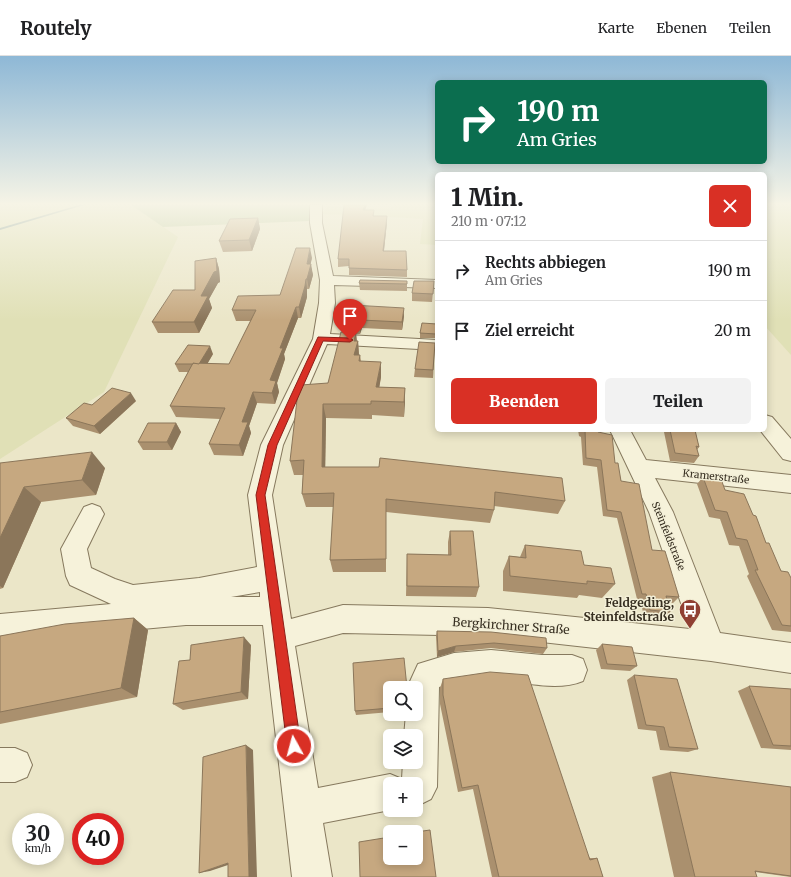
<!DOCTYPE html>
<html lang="de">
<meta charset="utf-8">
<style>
:root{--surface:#fff;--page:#f2f2f2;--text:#202124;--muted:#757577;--line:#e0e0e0;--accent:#d93025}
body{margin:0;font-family:Merriweather,serif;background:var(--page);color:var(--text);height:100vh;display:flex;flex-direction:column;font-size:15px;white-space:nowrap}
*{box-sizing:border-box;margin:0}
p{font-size:13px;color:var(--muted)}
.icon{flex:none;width:22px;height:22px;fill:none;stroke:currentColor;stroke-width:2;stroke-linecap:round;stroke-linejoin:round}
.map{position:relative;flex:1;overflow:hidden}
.panel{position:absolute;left:435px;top:116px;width:332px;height:260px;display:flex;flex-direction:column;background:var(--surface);border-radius:6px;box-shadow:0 2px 10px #0003}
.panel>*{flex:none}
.guide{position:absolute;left:435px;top:24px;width:332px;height:84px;border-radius:6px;box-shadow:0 2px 10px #0003;background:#0b6e4f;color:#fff;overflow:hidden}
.buttons{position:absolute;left:383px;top:625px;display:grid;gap:8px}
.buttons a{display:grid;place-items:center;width:40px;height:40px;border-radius:6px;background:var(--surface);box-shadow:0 2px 10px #0003;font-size:20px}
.speed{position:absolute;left:12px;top:757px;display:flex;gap:8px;font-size:20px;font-weight:700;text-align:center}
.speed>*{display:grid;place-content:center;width:52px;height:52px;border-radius:50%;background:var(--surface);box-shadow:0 2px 10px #0003;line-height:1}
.speed small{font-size:10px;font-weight:400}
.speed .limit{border:6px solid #d22;background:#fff;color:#111}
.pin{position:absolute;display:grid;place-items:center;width:34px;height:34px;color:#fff;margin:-41px -17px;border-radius:50% 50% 50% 0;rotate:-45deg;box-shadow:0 0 4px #0007}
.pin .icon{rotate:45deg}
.me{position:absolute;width:44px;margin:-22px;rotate:353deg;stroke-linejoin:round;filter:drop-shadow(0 0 3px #0008)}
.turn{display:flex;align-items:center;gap:14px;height:84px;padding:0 16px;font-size:18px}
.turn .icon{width:52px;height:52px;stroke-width:2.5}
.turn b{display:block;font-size:28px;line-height:34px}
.round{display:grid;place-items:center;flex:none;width:42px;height:42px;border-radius:6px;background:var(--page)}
.overview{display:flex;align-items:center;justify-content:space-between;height:68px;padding:0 16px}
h1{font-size:24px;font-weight:800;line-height:30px}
.action{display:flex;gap:8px;margin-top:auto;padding:8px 16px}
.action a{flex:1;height:46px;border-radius:6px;background:var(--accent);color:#fff;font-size:16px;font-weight:800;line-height:46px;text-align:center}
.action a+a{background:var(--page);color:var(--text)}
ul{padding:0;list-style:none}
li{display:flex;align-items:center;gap:12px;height:60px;padding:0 16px;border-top:1px solid var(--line)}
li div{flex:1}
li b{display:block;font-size:15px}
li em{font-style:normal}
header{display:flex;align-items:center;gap:24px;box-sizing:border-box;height:56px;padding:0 20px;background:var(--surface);border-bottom:1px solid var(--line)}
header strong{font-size:19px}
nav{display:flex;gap:22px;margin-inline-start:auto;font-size:14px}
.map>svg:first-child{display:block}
.farmland{fill:#e0e0b6}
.green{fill:#bdc99c}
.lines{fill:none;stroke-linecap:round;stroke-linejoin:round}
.stream{fill:#6f8d8b;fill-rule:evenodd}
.minor-casing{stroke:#86795e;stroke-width:2}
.minor{fill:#f6f2da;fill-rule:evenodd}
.wall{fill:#aa906e}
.shaded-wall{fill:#8b765a}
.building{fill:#c6a880;stroke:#8b765a}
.route{fill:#d93025;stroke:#8d1f18}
.labels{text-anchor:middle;stroke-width:3;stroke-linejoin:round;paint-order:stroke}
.street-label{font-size:10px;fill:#372f21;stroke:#f3efd7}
.near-poi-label{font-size:12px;font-weight:bold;fill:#372f21;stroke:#f3efd7;text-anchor:end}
.near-street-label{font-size:12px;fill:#372f21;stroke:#f3efd7}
</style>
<header>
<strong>Routely</strong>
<nav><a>Karte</a><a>Ebenen</a><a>Teilen</a></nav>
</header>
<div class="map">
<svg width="791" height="821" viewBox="0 0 791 821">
<rect width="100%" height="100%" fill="#ebe6c8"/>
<!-- farmland -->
<g class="farmland">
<polygon points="0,149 131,149 178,181 104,336 0,403"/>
<polygon points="391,149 437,149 437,189 420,188 423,163 374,160 322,158 327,150 390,153"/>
<polygon points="765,149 791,149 791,299 765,270"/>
</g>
<!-- green -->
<polygon class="green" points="131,149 310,149 309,165 163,171"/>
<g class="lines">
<!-- stream -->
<polygon class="stream" points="79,149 84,149 0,174 0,172"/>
<!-- minor casing -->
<g class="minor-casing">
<g id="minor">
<path d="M310,149H322V167L333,220L437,224V232L334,229L335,247L330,278L437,284V294L327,288L283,389L272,439L291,563L343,549L488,552L690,573L649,456L610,374H630L646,404L791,419V437L655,422L673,456L720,577L791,587V617L711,605L488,580L343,577L295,590L318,732L390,718L402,723L403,706H416V680H404L406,658H416V632H407L418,608L454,597L491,594L542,599H572L583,603L587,614L583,625C554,637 521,624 491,624C474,624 456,627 439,631L437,731L431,743L419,749L416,747V728H390V754L323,767L332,821H292L263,569H186L0,586V558L111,548L70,529L66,520L61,493L84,451L92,448L100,451L104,458L87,493L91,512L115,523L133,529L199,522L257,511L248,439L261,389L313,283L319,247L320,224L310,167ZM260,536V541H231Z"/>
<polygon points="765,359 772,361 791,383 791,405 783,403 760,374 765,374"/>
<polygon points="0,692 15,692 27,697 32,709 27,721 15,726 0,726"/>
</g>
</g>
<!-- minor -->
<use href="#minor" class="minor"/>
</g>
<!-- wall -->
<g class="wall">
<polygon points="366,154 374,160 387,166 384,195 407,214 407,221 349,219 349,210 338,211 338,203"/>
<polygon points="258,162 260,173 252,195 223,196 219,185"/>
<polygon points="216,202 219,213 220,226 218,227 209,243 212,252 199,277 158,277 152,266 195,234"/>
<polygon points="312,202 310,208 313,219 309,233 307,233 307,241 301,262 298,262 284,298 285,303 277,327 279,336 275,348 257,347 249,370 251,377 243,400 214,399 209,388 220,363 176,361 170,350 188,316 179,316 175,308 213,298 207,308 229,308 251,265 236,265 232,254 280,239"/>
<polygon points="407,225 407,235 360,234 359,227"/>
<polygon points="434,225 432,246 412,245 412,237"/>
<polygon points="352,249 404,260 402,274 362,272 360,278 356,278 357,285 358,285 359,299 360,299 361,305 381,321 379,331 405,332 404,361 372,359 372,363 326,362 325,411 565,445 558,458 494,450 494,454 490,467 386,456 386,516 333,516 330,504 334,451 306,451 302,438 303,419 294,419 290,405 328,327 346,276 345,269"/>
<polygon points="437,268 435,282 420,282 420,277"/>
<polygon points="435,287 433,322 414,321 415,313"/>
<polygon points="136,345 100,378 73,370 66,362 92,349"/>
<polygon points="176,367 181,376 172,394 143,394 138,386"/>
<polygon points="578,374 598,374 598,376 615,407 621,425 652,494 679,541 673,547 667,546 670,556 664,562 644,560 640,544 637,543 617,462 603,460 597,411 583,409 581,381 579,380"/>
<polygon points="658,374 695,374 699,391 697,394 699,400 694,407 670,405 664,376 659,375"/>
<polygon points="0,407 105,412 96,439 41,446 3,532 0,533"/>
<polygon points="703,421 725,434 753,459 766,487 781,515 791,522 791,576 772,574 747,520 749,518 739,490 729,489 720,463 709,461 697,428"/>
<polygon points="450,475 479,531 476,541 406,540 407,498 448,499 448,486"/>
<polygon points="525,489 584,509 615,528 602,542 579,539 577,542 503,535 503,515 509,500 520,501"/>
<polygon points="134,562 148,574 137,641 0,668 0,580"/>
<polygon points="437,575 547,592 543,598 491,592 454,596 437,601 436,580"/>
<polygon points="602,588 637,610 630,615 601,613 596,594"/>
<polygon points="251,589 248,643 183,654 173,648"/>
<polygon points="634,619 698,693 688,696 660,694 656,675 638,673 627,624"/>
<polygon points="443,623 590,802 597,802 603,821 492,821 473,733 458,736 440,648 440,632"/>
<polygon points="749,630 791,633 791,694 761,692 738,635"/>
<polygon points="390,632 390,656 356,659 355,655"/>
<polygon points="670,716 791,731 791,821 755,816 757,821 674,821 652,721"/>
</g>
<!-- shaded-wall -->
<g class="shaded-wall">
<polygon points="365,149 367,149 363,160 363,154"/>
<polygon points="387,160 387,166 383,202 383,195"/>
<polygon points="258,162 260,173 252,195 249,184"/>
<polygon points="310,192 312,202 308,219 307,208"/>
<polygon points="216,202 219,213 220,226 218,227 209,243 212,252 199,277 194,266 201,240"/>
<polygon points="311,208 313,219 309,233 307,223"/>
<polygon points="306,223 307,233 307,241 301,262 299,251"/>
<polygon points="296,251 298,262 284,298 285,303 277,327 279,336 275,348 272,337 270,324 280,292"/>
<polygon points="404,252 404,260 402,274 402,266"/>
<polygon points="361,264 362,272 360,278 360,270"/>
<polygon points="356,277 357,289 358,285 359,300 354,299 354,285"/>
<polygon points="210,290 213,298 202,317 198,309"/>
<polygon points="381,306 381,321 377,345 376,331"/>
<polygon points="405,332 405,347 404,361 404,346"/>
<polygon points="253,336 257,347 249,370 251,377 243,400 239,389 242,366"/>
<polygon points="131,337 136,345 100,378 94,370"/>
<polygon points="323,348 326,362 325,426 322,411"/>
<polygon points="176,367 181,376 172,394 167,386"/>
<polygon points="92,396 105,412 96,439 82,424"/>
<polygon points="24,431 41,446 3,532 0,530 0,482"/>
<polygon points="134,562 148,574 137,641 121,632"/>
<polygon points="244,581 251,589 248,643 241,636"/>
<polygon points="456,590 454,596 437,601 438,595"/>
<polygon points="246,689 253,694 257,821 249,821"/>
<polygon points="237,806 210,815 199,817 228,807"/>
</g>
<!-- building -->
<g class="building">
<polygon points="344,149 365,149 363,154 374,154 373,160 387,160 383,195 406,195 407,214 349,212 349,203 338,203"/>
<polygon points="258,162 249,184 219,185 230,163"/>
<polygon points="296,192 310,192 307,208 311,208 307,223 306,223 305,230 299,251 296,251 280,292 283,292 270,324 276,325 272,337 253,336 242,366 248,366 239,389 209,388 225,352 170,350 193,307 229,308 256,254 232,254 238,240 280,239"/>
<polygon points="216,202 217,215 214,216 201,240 208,240 194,266 152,266 173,234 195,234 195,205"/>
<polygon points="360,224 407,225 407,228 359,227"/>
<polygon points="414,225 434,225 433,238 412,237"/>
<polygon points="352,249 404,252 402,266 361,264 360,270 345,269"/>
<polygon points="422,267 437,268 436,278 420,277"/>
<polygon points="341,276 356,277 354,285 358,285 354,299 360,299 359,305 381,306 376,331 405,332 404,346 371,345 371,348 323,348 322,411 379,411 380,402 562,422 565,445 495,436 494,454 386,443 386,503 330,504 334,437 302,438 304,404 290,405 298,335 301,329 328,327"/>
<polygon points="419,286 435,287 433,314 415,313"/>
<polygon points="188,289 210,290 199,308 193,307 193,308 175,308"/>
<polygon points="112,332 131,337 94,370 66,362 84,347 92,349"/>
<polygon points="148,367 176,367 167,386 138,386"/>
<polygon points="585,374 598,374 598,376 612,379 615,407 618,407 621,425 639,428 652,494 665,495 679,541 666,540 670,556 650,554 646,538 642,538 621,456 607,454 601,404 586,402"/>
<polygon points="670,374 695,374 699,391 696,390 699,400 675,397"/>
<polygon points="92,396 82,424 24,431 0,482 0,407"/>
<polygon points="703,421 721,423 725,434 744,438 753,459 756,460 766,487 769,487 781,515 788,516 791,522 791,570 782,569 755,514 758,514 747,484 736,482 727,456 715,454"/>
<polygon points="450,475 473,475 479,531 407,530 407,498 451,499"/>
<polygon points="525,489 581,495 584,509 611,512 615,528 587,525 587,528 510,520 509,500 526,502"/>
<polygon points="134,562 121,632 0,656 0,580 65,568"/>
<polygon points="437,575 491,576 546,582 547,592 494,587 456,590 438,595"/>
<polygon points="244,581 241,636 173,648 179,605 190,604 191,589"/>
<polygon points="602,588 632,591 637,610 607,608"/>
<polygon points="404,602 407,632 390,632 390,652 355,655 353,607"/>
<polygon points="490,616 528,619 590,804 597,802 603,821 499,821 478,729 462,732 443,639 443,623"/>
<polygon points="634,619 677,623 698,693 669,691 664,671 646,669"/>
<polygon points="749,630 791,633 791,690 773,689"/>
<polygon points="246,689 249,821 228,821 228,807 199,817 203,701"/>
<polygon points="670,716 791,731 791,820 755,815 757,821 695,821"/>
<polygon points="430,774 436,821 360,821 359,786 390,781 390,802 416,802 416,776"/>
</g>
<!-- sky -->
<linearGradient id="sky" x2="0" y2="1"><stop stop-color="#8eb8d6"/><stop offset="0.56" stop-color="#f6f4e6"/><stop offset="1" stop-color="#f6f4e6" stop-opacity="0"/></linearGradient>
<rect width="791" height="264" fill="url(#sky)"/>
<!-- route -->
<polygon class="route" points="318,281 350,282 353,284 350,286 323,285 277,389 265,439 301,690 299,695 294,697 289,695 287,690 256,439 268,389"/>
<!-- icons -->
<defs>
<g id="bus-pin" transform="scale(1.15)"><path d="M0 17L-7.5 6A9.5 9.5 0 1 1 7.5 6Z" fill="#904033" stroke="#f3efd7"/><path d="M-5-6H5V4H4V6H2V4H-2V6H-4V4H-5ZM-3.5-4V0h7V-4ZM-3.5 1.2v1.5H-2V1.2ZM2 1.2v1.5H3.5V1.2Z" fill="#fff"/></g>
</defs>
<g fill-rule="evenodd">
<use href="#bus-pin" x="690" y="554"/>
</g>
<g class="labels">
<!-- street labels -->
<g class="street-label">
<text transform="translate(716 420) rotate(6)" y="4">Kramerstraße</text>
<text transform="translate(669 480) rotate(68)" y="4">Steinfeldstraße</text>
</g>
<!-- near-poi labels -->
<g class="near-poi-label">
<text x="674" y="551">Feldgeding,<tspan x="674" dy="14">Steinfeldstraße</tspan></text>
</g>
<!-- near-street labels -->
<g class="near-street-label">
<text transform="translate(511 570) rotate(4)" y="4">Bergkirchner Straße</text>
</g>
</g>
</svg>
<div class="buttons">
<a><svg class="icon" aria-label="search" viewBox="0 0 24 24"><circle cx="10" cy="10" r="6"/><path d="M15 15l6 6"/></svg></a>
<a><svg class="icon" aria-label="layers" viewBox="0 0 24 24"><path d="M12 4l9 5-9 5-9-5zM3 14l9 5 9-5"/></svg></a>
<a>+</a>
<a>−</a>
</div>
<div class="speed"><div>30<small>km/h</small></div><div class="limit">40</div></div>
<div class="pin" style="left:350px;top:284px;background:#d93025"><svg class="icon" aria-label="arrive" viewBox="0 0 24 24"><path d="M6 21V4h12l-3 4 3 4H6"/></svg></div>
<svg class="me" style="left:294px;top:690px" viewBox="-20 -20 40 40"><circle r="17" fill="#d93025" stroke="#fff" stroke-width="3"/><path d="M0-11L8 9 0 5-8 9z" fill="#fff"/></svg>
<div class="guide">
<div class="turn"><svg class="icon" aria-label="right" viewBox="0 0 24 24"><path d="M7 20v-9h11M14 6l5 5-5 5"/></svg><div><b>190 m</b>Am Gries</div></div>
</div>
<section class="panel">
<div class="overview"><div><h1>1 Min.</h1><p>210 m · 07:12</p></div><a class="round" style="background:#d93025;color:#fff"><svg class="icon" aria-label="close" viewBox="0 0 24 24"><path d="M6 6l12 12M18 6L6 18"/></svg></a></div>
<ul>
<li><svg class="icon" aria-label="right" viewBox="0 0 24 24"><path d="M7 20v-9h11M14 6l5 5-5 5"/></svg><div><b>Rechts abbiegen</b><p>Am Gries</p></div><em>190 m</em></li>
<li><svg class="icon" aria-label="arrive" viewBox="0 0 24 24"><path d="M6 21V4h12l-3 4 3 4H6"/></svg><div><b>Ziel erreicht</b></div><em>20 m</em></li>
</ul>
<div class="action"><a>Beenden</a><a>Teilen</a></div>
</section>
</div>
